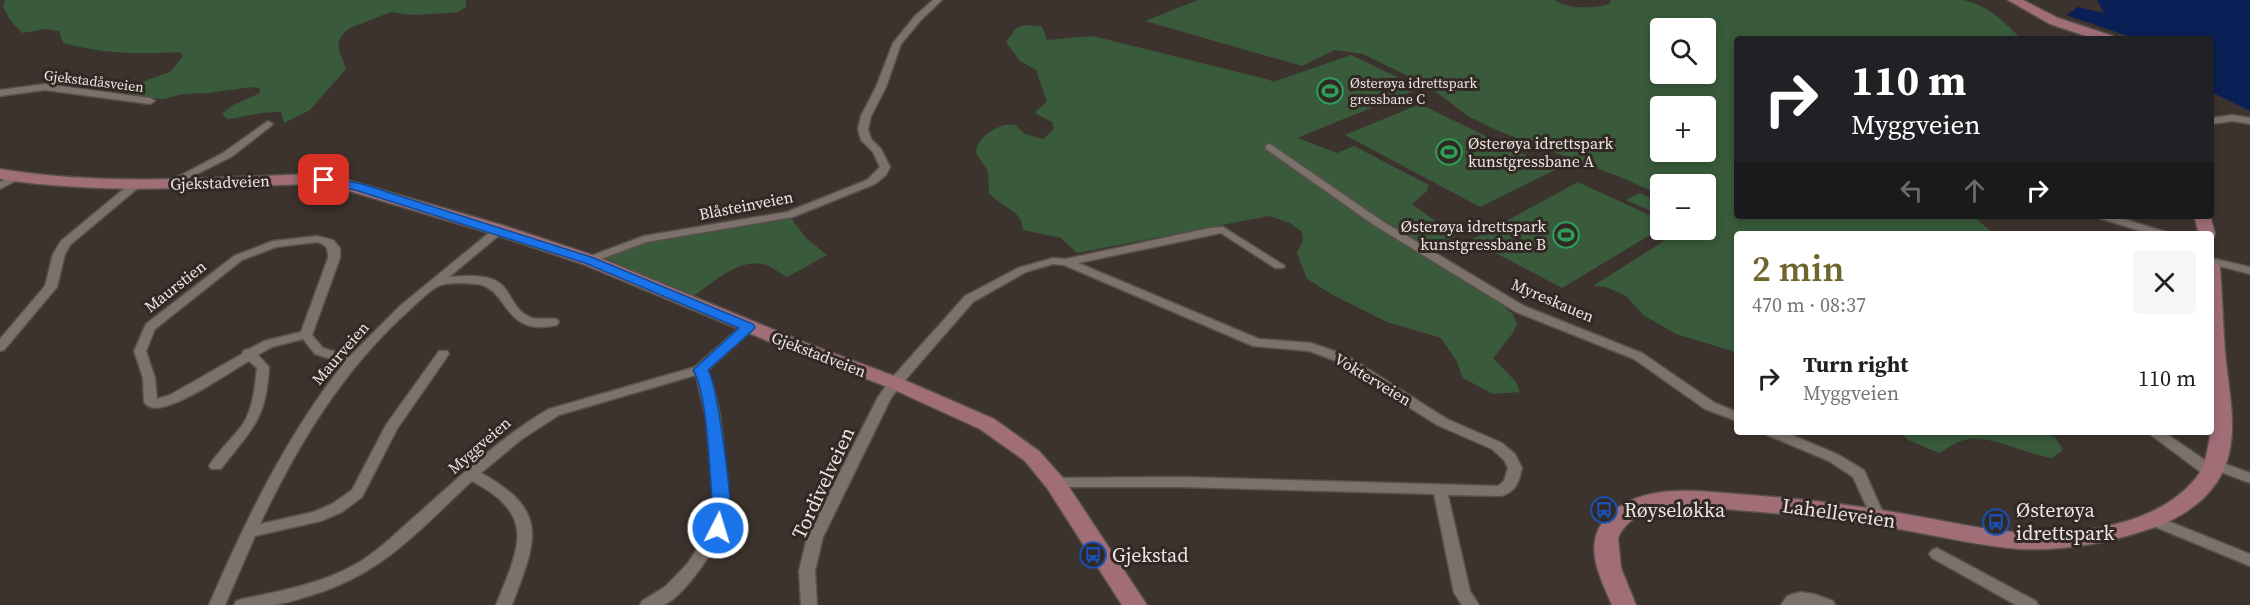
<!DOCTYPE html>
<meta charset="utf-8">
<style>
:root{--surface:#fff;--page:#f6f6f6;--text:#202124;--muted:#757577;--accent:#6f652d}
body{margin:0;font-family:"Source Serif 4",serif;background:var(--page);color:var(--text);height:100vh;display:flex;flex-direction:column;font-size:22px;white-space:nowrap}
*{box-sizing:border-box;margin:0}
p{font-size:20px;color:var(--muted)}
.icon{flex:none;width:33px;height:33px;fill:none;stroke:currentColor;stroke-width:2;stroke-linecap:round;stroke-linejoin:round}
.map{position:relative;flex:1;overflow:hidden}
.drawer{position:absolute;left:1734px;top:231px;width:480px;height:204px;display:flex;flex-direction:column;background:var(--surface);border-radius:6px;box-shadow:0 3px 9px #0003}
.drawer>*{flex:none}
.banner{position:absolute;left:1734px;top:36px;width:480px;height:183px;border-radius:6px;box-shadow:0 3px 9px #0003;background:#202124;color:#fff;overflow:hidden}
.tools{position:absolute;left:1650px;top:18px;display:grid;gap:12px}
.tools a{display:grid;place-items:center;width:66px;height:66px;border-radius:6px;background:var(--surface);box-shadow:0 3px 9px #0003;font-size:30px}
.pin{position:absolute;display:grid;place-items:center;width:51px;height:51px;color:#fff;margin:-26px;border-radius:12px;box-shadow:0 3px 9px #0006}
.me{position:absolute;width:66px;margin:-33px;rotate:5deg;stroke-linejoin:round;filter:drop-shadow(0 0 4px #0008)}
.turn{display:flex;align-items:center;gap:21px;height:126px;padding:0 18px;font-size:27px}
.turn .icon{width:78px;height:78px;stroke-width:2.5}
.turn b{display:block;font-size:42px;line-height:51px}
.lanes{display:flex;align-items:center;height:57px;padding:0 18px;background:#0003;justify-content:center;gap:30px;direction:ltr}
.lanes .off{opacity:.35}
.round{display:grid;place-items:center;flex:none;width:63px;height:63px;border-radius:6px;background:var(--page)}
.headline{display:flex;align-items:center;justify-content:space-between;height:102px;padding:0 18px}
h1{font-size:36px;font-weight:600;line-height:45px;color:var(--accent)}
ul{padding:0;list-style:none}
li{display:flex;align-items:center;gap:18px;height:90px;padding:0 18px}
li div{flex:1}
li b{display:block;font-size:22px}
li em{font-style:normal}
.map>svg:first-child{display:block}
.green{fill:#395a3b;fill-rule:evenodd}
.water{fill:#091f55}
.lines{fill:none;stroke-linecap:round;stroke-linejoin:round}
.street-casing{stroke:#57504b;stroke-width:3}
.secondary-casing{stroke:#57504b;stroke-width:3}
.street{fill:#7c716b;fill-rule:evenodd}
.secondary{fill:#a16e78;fill-rule:evenodd}
.route{fill:#1a73e8;stroke:#114b97;stroke-width:1.5}
.labels{text-anchor:middle;stroke-width:6;stroke-linejoin:round;paint-order:stroke}
.far-street-label{font-size:14px;fill:#ece5e2;stroke:#322924}
.far-poi-label{font-size:14px;fill:#ece5e2;stroke:#322924;text-anchor:start}
.poi-label{font-size:16px;fill:#ece5e2;stroke:#322924;text-anchor:start}
.street-label{font-size:16px;fill:#ece5e2;stroke:#322924}
.near-street-label{font-size:20px;fill:#ece5e2;stroke:#322924}
.near-poi-label{font-size:20px;fill:#ece5e2;stroke:#322924;text-anchor:start}
</style>
<div class="map">
<svg width="2250" height="605" viewBox="0 0 2250 605">
<rect width="100%" height="100%" fill="#3d332e"/>
<!-- green -->
<g class="green">
<path d="M5,0H466V7L458,12L448,13L412,15L391,12L350,28C329,44 342,53 346,69L310,110L284,123L281,112C263,111 246,117 227,119L222,114L233,105L260,93L259,88L253,87L207,93L183,94L163,99L131,97L127,94L147,80L170,72L183,56L180,52C139,54 103,54 63,43L59,31L46,29L22,33L10,20L3,6Z"/>
<path d="M1198,0H1555C1566,9 1596,9 1609,4L1611,0H1963C1986,4 2005,22 2021,39H1737V216H1973L1994,234H1737V356L1732,351L1676,334L1643,315L1626,296L1606,287L1593,286L1681,230H1706V184H1660V195L1625,179L1501,132L1468,116L1428,86L1363,54L1335,50L1302,66L1145,21ZM1706,28V74H1660V28ZM1660,106H1706V152H1660Z"/>
<path d="M1024,25L1042,26L1047,40L1093,36L1270,80L1273,82L1351,55L1420,88L1297,138L1337,153L1354,146L1429,185L1427,191L1412,204L1449,231L1454,237L1434,250L1489,288L1517,301L1506,309L1513,314L1517,324L1512,334L1493,358L1516,382L1520,392L1493,394L1463,378L1456,360L1441,338L1387,322L1333,295L1307,279L1297,253L1303,240L1302,232L1290,223L1269,216L1077,253L1061,238L1023,230C1022,209 1000,207 989,193L988,171L976,153C976,137 1000,122 1015,125L1025,134L1043,139L1054,129L1052,122L1036,114V111L1047,102L1036,70L1020,61L1006,42L1016,28Z"/>
<polygon points="1420,104 1555,170 1480,207 1345,135"/>
<polygon points="1578,182 1660,220 1660,229 1562,288 1471,240"/>
<polygon points="1640,193 1660,203 1660,215 1626,200"/>
<path d="M790,217L807,239L827,255L787,277C780,273 773,268 766,265C740,256 712,284 692,297L605,258C647,237 690,235 735,228C754,225 772,221 790,217Z"/>
<path d="M1901,432H2044L2056,438L2063,450L2052,458C2025,454 1997,437 1969,439C1960,440 1947,448 1939,453L1908,440Z"/>
</g>
<!-- water -->
<polygon class="water" points="2097,0 2250,0 2250,111 2211,92 2211,39 2137,39 2066,15 2078,7 2104,13"/>
<g class="lines">
<!-- street casing -->
<g class="street-casing">
<g id="street">
<polygon points="933,0 942,0 921,20 901,44 886,87 871,116 868,129 871,139 881,149 890,167 886,175 875,184 793,217 646,242 593,262 585,262 583,260 585,258 644,236 787,212 867,180 880,167 873,152 861,140 858,129 861,116 876,87 893,43 915,16"/>
<polygon points="45,84 150,98 155,101 150,104 45,90 0,96 0,90"/>
<polygon points="2233,115 2250,118 2250,124 2233,121 2211,124 2211,118"/>
<polygon points="268,121 273,124 271,126 231,157 173,186 169,187 164,184 223,153"/>
<polygon points="1270,144 1382,221 1524,306 1642,353 1715,403 1737,412 1737,421 1705,409 1634,359 1516,312 1374,225 1266,149 1266,145"/>
<polygon points="15,174 20,177 19,179 0,189 0,182"/>
<polygon points="135,182 140,185 139,187 70,245 65,254 57,287 4,350 0,351 0,339 45,286 53,254 61,241 131,183"/>
<polygon points="2098,216 2114,216 2166,232 2168,234 2150,234 2099,218"/>
<path d="M499,227L505,230L503,232L449,277C465,276 491,273 503,286C512,296 516,312 530,317C538,321 548,317 557,319L559,322L557,325C501,338 510,286 475,284C465,283 448,282 439,286C428,291 413,307 404,315C341,373 297,446 260,524L313,512L332,504L352,490L386,425L439,351H447L449,354L397,429L362,497L342,512L321,521L255,536L225,605H209C246,519 286,437 344,363L315,354L303,339L272,347L258,355L269,367C266,422 251,429 221,469H211L209,466C218,451 232,439 243,424C253,408 255,387 257,368L249,361C226,374 182,406 156,408C151,408 147,406 144,402L143,378L134,351L146,324L234,256L273,241L317,236L333,240L340,248V258L312,335L323,348L350,356L400,306L495,228ZM317,242C327,245 328,248 328,258L301,332L264,341L249,349L244,350L242,354L170,395L157,399L155,378L146,351L155,329L242,260L276,247Z"/>
<path d="M1223,227L1285,266L1283,268H1275L1221,233L1078,263L1259,339L1311,343L1346,355L1447,419L1502,443L1515,454L1522,468C1519,482 1516,492 1501,496L1448,495L1470,591L1479,605H1462L1454,593L1434,494L1180,487H1050L1048,483L1050,479L1055,478L1180,477L1498,486L1504,481L1508,468L1504,460L1492,449L1437,425L1336,361L1309,351L1253,346L1064,265L1053,264L1026,272L973,302L900,386L891,398L823,537L815,571L817,605H801L799,571L807,537L878,397L890,380L965,296L1018,268L1053,258L1066,259L1210,228Z"/>
<polygon points="2211,258 2250,267 2250,274 2211,264"/>
<path d="M748,323L754,327L752,330L707,371C722,404 723,444 726,480C727,490 730,502 729,512C727,534 685,598 663,605C657,605 647,605 640,605L642,601L666,586L688,563L704,538L715,513L706,417L696,375L559,415L522,439L481,473C551,511 536,541 512,605H496C519,547 538,516 472,481C420,529 383,574 312,595C299,599 285,604 271,605C259,605 246,605 234,605L236,601L242,599C281,591 321,584 356,564C377,552 395,534 413,518C457,480 498,438 549,409L695,367L744,324Z"/>
<polygon points="1765,432 1785,432 1839,455 1864,470 1885,517 1883,521 1878,522 1873,521 1853,477 1829,461 1767,435"/>
<polygon points="2147,432 2164,432 2209,463 2215,460 2250,473 2250,483 2218,471 2216,476 2206,476"/>
<polygon points="2153,515 2250,554 2250,566 2148,524 2146,520 2148,516"/>
<polygon points="1937,548 2036,601 2038,605 2016,605 1932,558 1929,554 1932,550"/>
<polygon points="1800,592 1814,594 1833,601 1835,605 1781,605 1787,596"/>
</g>
</g>
<!-- secondary casing -->
<g class="secondary-casing">
<g id="secondary">
<polygon points="2008,0 2023,0 2058,18 2113,36 2114,39 2095,39 2050,24"/>
<path d="M0,169C103,186 206,178 310,174L337,177L505,226L595,256L806,343L902,379L994,419L1039,451L1063,478L1147,605H1122L1047,488L1025,461L980,429L888,387L792,351L583,264L493,234L336,187L310,184C206,187 103,195 0,179Z"/>
<polygon points="2194,216 2210,216 2215,234 2213,238 2211,238 2211,234 2199,234"/>
<path d="M2211,262L2217,263L2220,267C2222,296 2223,324 2225,353C2228,388 2238,426 2227,461C2216,495 2185,517 2152,528C2109,543 2065,551 2019,549C1979,546 1939,536 1899,529C1845,520 1791,514 1737,510C1710,508 1678,503 1651,510C1637,514 1623,525 1618,538L1621,568L1636,605H1612C1604,586 1591,562 1595,540C1600,514 1627,499 1651,494C1679,488 1709,492 1737,494C1793,498 1848,504 1904,514C1947,521 1990,532 2033,533C2087,534 2160,523 2196,478C2207,465 2207,448 2211,432Z"/>
</g>
</g>
<!-- street -->
<use href="#street" class="street"/>
<!-- secondary -->
<use href="#secondary" class="secondary"/>
</g>
<!-- route -->
<path class="route" d="M324,176L362,184L594,258L753,324L755,327L753,330L708,370C717,383 732,497 730,515C729,521 727,527 724,533L718,534L712,533L709,528L713,513C710,482 708,392 693,370L739,328L585,263L355,190L320,183V177Z"/>
<!-- icons -->
<defs>
<g id="stadium-ring" transform="scale(1.35)"><circle r="9.5" fill="#322924" stroke="#2e9e5b" stroke-width="1.5"/><path d="M0-5a6.5 5 0 1 0 0 10a6.5 5 0 1 0 0-10ZM-3.5-1.8h7v3.6h-7Z" fill="#2e9e5b"/></g>
<g id="bus-ring" transform="scale(1.35)"><circle r="9.5" fill="#322924" stroke="#1a4fb4" stroke-width="1.5"/><path d="M-5-6H5V4H4V6H2V4H-2V6H-4V4H-5ZM-3.5-4V0h7V-4ZM-3.5 1.2v1.5H-2V1.2ZM2 1.2v1.5H3.5V1.2Z" fill="#1a4fb4"/></g>
</defs>
<g fill-rule="evenodd">
<use href="#stadium-ring" x="1330" y="91"/>
<use href="#stadium-ring" x="1449" y="152"/>
<use href="#stadium-ring" x="1566" y="235"/>
<use href="#bus-ring" x="1604" y="510"/>
<use href="#bus-ring" x="1996" y="522"/>
<use href="#bus-ring" x="1093" y="555"/>
</g>
<g class="labels">
<!-- far-street labels -->
<g class="far-street-label">
<text transform="translate(94 81) rotate(7)" y="5">Gjekstadåsveien</text>
</g>
<!-- far-poi labels -->
<g class="far-poi-label">
<text x="1350" y="88">Østerøya idrettspark<tspan x="1350" dy="16">gressbane C</tspan></text>
</g>
<!-- poi labels -->
<g class="poi-label">
<text x="1468" y="149">Østerøya idrettspark<tspan x="1468" dy="18">kunstgressbane A</tspan></text>
<text x="1546" y="232" text-anchor="end">Østerøya idrettspark<tspan x="1546" dy="18">kunstgressbane B</tspan></text>
</g>
<!-- street labels -->
<g class="street-label">
<text transform="translate(220 182) rotate(-2)" y="6">Gjekstadveien</text>
<text transform="translate(746 205) rotate(-11)" y="6">Blåsteinveien</text>
<text transform="translate(175 286) rotate(-38)" y="6">Maurstien</text>
<text transform="translate(1553 300) rotate(23)" y="6">Myreskauen</text>
<text transform="translate(340 353) rotate(-49)" y="6">Maurveien</text>
<text transform="translate(819 354) rotate(21)" y="6">Gjekstadveien</text>
<text transform="translate(1373 379) rotate(31)" y="6">Vokterveien</text>
<text transform="translate(479 445) rotate(-41)" y="6">Myggveien</text>
</g>
<!-- near-street labels -->
<g class="near-street-label">
<text transform="translate(823 483) rotate(-65)" y="7">Tordivelveien</text>
<text transform="translate(1839 513) rotate(8)" y="7">Lahelleveien</text>
</g>
<!-- near-poi labels -->
<g class="near-poi-label">
<text x="1624" y="517">Røyseløkka</text>
<text x="2016" y="517">Østerøya<tspan x="2016" dy="23">idrettspark</tspan></text>
<text x="1112" y="562">Gjekstad</text>
</g>
</g>
</svg>
<div class="tools">
<a><svg class="icon" aria-label="search" viewBox="0 0 24 24"><circle cx="10" cy="10" r="6"/><path d="M15 15l6 6"/></svg></a>
<a>+</a>
<a>−</a>
</div>
<div class="pin" style="left:324px;top:180px;background:#d93025"><svg class="icon" aria-label="arrive" viewBox="0 0 24 24"><path d="M6 21V4h12l-3 4 3 4H6"/></svg></div>
<svg class="me" style="left:718px;top:528px" viewBox="-20 -20 40 40"><circle r="17" fill="#1a73e8" stroke="#fff" stroke-width="3"/><path d="M0-11L8 9 0 5-8 9z" fill="#fff"/></svg>
<div class="banner">
<div class="turn"><svg class="icon" aria-label="right" viewBox="0 0 24 24"><path d="M7 20v-9h11M14 6l5 5-5 5"/></svg><div><b>110 m</b>Myggveien</div></div>
<div class="lanes"><svg class="icon off" aria-label="left" viewBox="0 0 24 24"><path d="M17 20v-9H6M10 6l-5 5 5 5"/></svg><svg class="icon off" aria-label="ahead" viewBox="0 0 24 24"><path d="M12 20V5M6 11l6-6 6 6"/></svg><svg class="icon" aria-label="right" viewBox="0 0 24 24"><path d="M7 20v-9h11M14 6l5 5-5 5"/></svg></div>
</div>
<section class="drawer">
<div class="headline"><div><h1>2 min</h1><p>470 m · 08:37</p></div><a class="round"><svg class="icon" aria-label="close" viewBox="0 0 24 24"><path d="M6 6l12 12M18 6L6 18"/></svg></a></div>
<ul>
<li><svg class="icon" aria-label="right" viewBox="0 0 24 24"><path d="M7 20v-9h11M14 6l5 5-5 5"/></svg><div><b>Turn right</b><p>Myggveien</p></div><em>110 m</em></li>
</ul>
</section>
</div>
